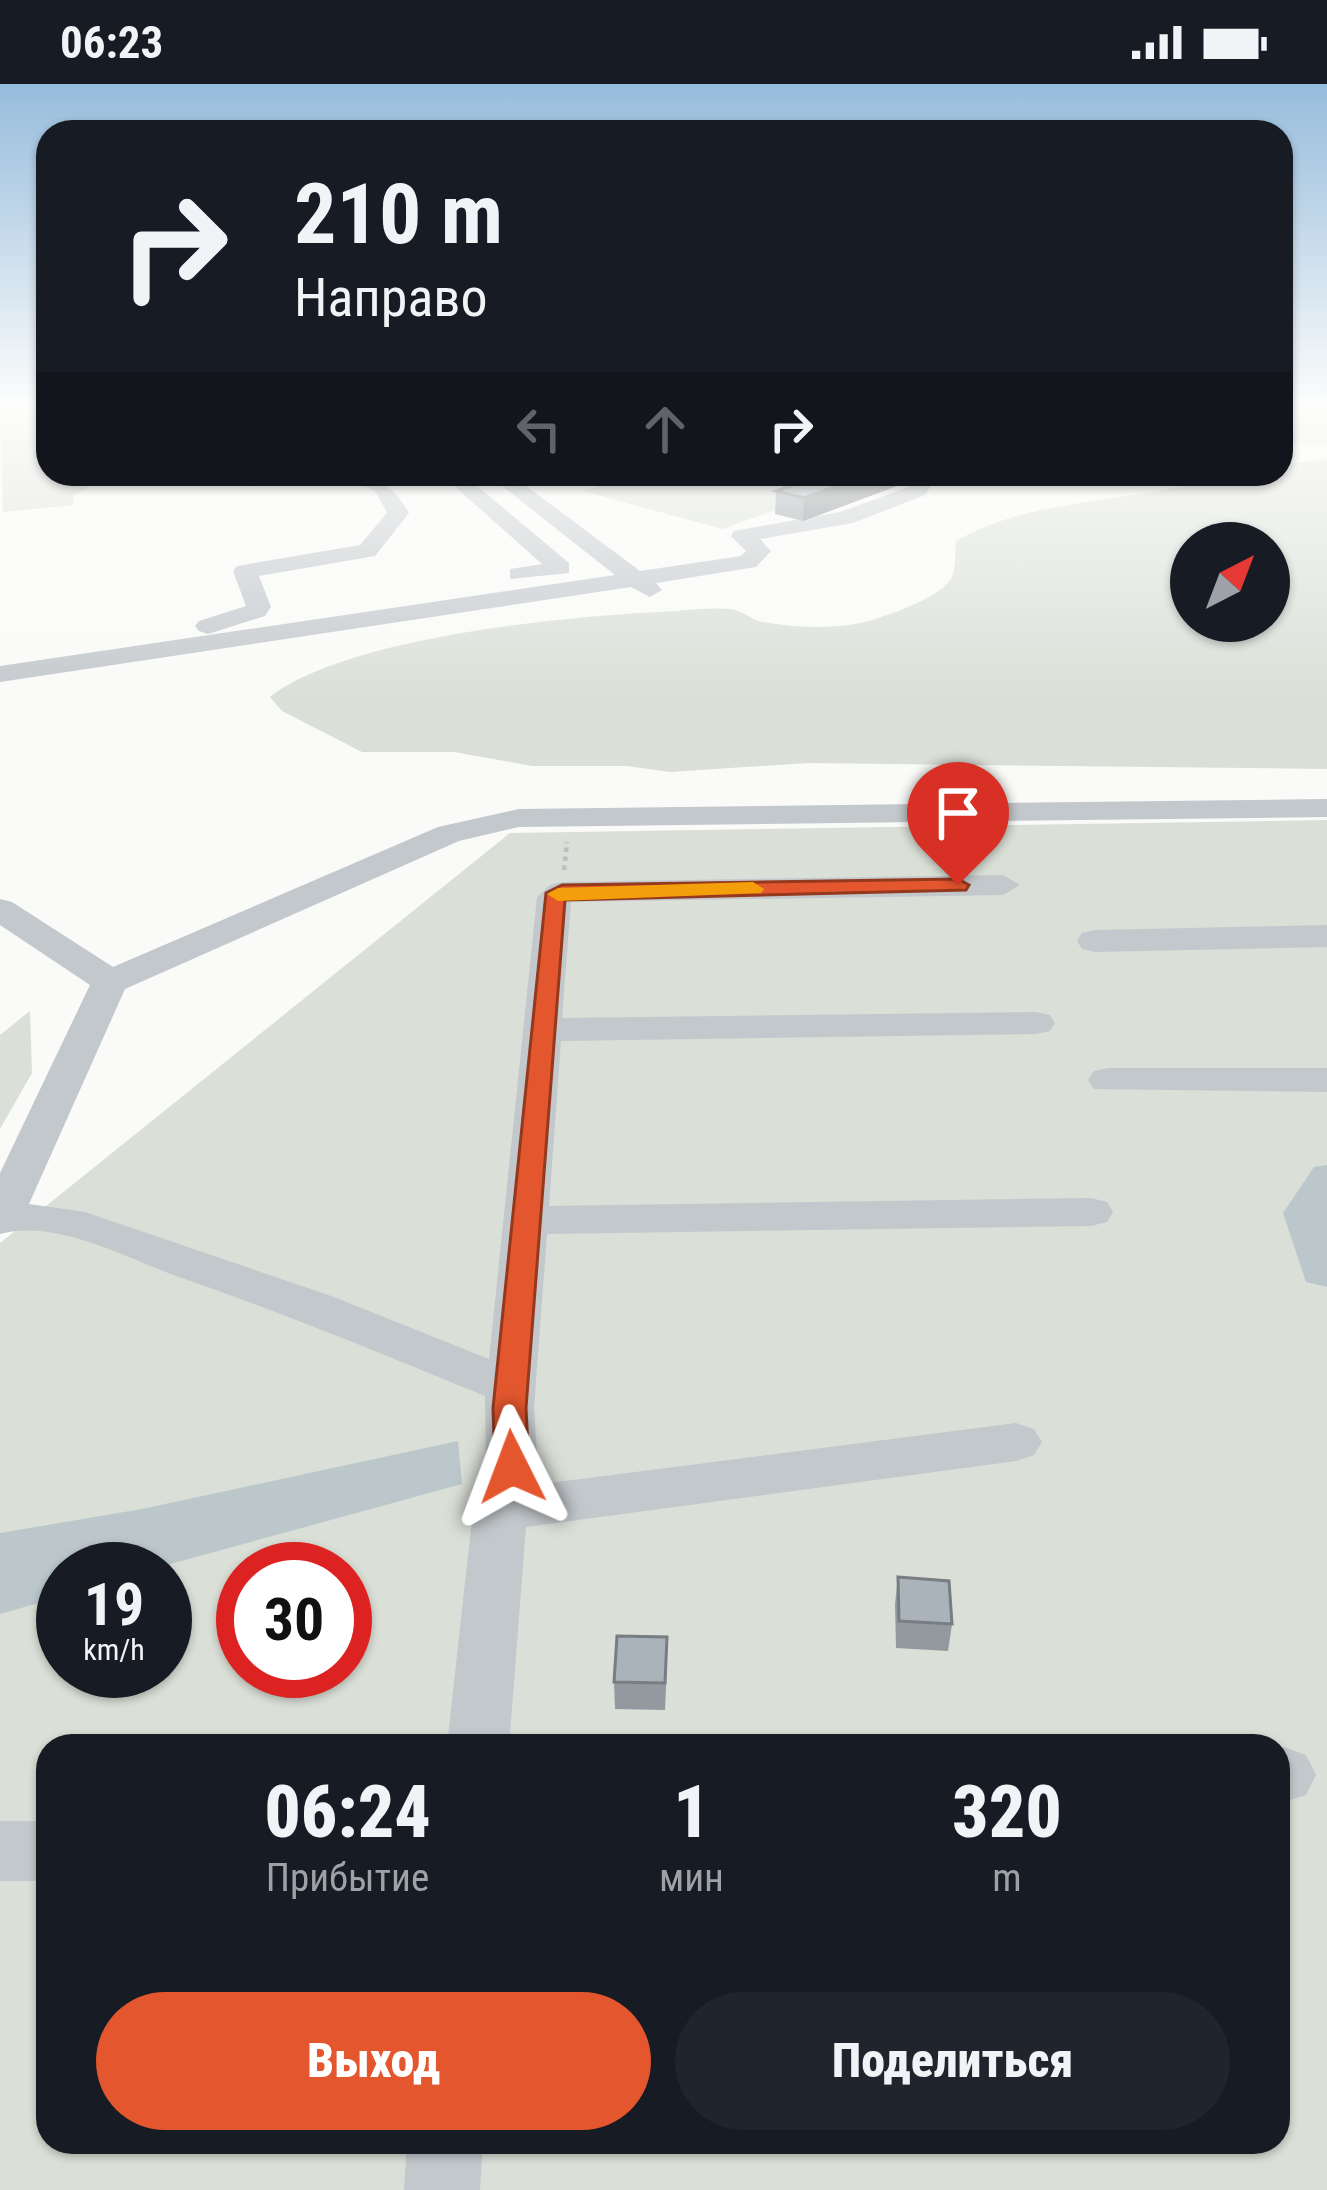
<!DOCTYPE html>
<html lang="ru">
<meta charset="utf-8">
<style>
:root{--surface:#171b24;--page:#20242c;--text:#f1f3f6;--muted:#9ea1a6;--accent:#e4572e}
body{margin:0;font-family:"Roboto Condensed",sans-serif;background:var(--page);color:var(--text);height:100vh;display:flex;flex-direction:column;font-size:45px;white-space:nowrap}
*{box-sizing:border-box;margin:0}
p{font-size:39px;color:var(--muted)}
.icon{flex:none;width:66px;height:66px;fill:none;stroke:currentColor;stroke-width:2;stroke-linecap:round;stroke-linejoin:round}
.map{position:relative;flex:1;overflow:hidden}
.sheet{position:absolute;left:36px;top:1650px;width:1254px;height:420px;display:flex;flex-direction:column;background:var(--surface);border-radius:36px;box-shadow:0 3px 9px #0004}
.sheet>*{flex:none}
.guide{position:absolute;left:36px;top:36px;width:1257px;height:366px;border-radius:36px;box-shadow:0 3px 9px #0004;background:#171b24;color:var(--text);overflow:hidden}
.needle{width:78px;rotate:42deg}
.controls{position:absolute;left:1170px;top:438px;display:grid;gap:24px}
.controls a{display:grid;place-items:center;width:120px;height:120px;border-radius:50%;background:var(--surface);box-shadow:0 3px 9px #0004;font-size:60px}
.speed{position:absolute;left:36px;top:1458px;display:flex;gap:24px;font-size:60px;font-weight:700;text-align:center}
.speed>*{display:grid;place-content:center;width:156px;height:156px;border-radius:50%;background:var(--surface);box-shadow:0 3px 9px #0004;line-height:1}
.speed small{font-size:30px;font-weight:400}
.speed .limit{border:18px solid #d22;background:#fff;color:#111}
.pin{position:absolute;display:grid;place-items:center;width:102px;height:102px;color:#fff;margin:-123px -51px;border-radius:50% 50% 50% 0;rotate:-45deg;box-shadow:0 0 12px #0007}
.pin .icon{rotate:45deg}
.me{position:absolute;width:132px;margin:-66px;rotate:357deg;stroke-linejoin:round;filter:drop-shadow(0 0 9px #0008)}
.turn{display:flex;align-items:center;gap:42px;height:252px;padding:0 60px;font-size:54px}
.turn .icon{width:156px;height:156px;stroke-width:2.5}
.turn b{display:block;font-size:84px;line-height:102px}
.lanes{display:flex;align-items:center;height:114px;padding:0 60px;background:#0003;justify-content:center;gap:60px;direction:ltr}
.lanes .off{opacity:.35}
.eta{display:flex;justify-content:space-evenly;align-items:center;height:204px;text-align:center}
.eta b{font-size:72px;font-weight:800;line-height:84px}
.cta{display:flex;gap:24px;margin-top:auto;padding:24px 60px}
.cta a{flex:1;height:138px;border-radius:72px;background:var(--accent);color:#fff;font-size:48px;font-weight:800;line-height:138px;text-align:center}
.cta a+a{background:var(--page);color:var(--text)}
.status{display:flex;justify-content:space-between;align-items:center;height:84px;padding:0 60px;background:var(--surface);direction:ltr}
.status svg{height:33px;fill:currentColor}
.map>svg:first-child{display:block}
.green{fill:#dadfd7;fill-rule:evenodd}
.water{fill:#bbc7cb}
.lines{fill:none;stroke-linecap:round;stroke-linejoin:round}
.path{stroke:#bbbfc2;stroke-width:4.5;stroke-dasharray:4.5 4.5;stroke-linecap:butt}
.minor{fill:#c3c8cc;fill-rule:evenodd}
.wall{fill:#929a9f}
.shaded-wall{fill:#777d82}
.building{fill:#aab3b9;stroke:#777d82;stroke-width:3}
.route{fill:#e4572e;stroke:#94391e;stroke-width:3}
.slow{fill:#f59e0b}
</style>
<div class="status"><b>06:23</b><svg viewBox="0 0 49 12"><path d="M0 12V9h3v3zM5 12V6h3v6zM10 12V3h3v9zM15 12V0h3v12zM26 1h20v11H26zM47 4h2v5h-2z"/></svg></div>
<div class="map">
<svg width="1327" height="2106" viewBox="0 0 1327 2106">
<rect width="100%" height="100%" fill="#fafaf8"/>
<!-- green -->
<g class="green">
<polygon points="0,324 48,324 48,390 80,390 88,405 73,411 74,421 3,428"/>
<rect x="1281" y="324" width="46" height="36"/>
<path d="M1327,375V685L808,679L670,688L627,682H532L454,668H362L282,627L270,613C345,554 561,533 657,528C682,527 706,523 730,525C743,526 751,536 763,538C797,544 839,546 872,536C892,530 942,513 952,493C956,484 955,468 956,457C1014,423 1088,419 1153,408C1197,400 1236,390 1281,390V381ZM1269,459V537H1191V459Z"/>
<polygon points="639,390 877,390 722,445 583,407"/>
<path d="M1327,736V2106H0V1159L510,749ZM63,1485H165V1587H63ZM243,1485H345V1587H243ZM48,1662H1278V2058H48Z"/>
<polygon points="30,927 32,989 0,1045 0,951"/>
</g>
<!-- water -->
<g class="water">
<polygon points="1327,1081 1327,1203 1306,1198 1283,1129 1314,1083"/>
<polygon points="458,1357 462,1400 152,1485 63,1485 63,1512 0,1530 0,1449 142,1425"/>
</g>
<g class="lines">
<!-- path -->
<polyline class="path" points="564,786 567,758"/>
<!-- minor -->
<g class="minor">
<path d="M343,390C378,390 391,399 409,429L375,472L259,492L271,523L265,532L208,550L199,547L195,542L199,537L246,522L233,487L237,482L360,461L387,429L376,408Z"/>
<polygon points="441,390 463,390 569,479 569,489 510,495 510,485 542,480"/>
<path d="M487,390H510L640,487L741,472L746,467L731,452L734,447L840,428L909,403C918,386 936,390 953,390L931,402L925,411L853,439L760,455L771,467L756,483L656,499L662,506L650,513L631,503L0,598V582L615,491Z"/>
<path d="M1327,715V733L519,743L459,757L125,905L29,1120L85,1128L334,1213L489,1275L537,813L550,801L562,798L1003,791L1020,801L1003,811L571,818L562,934L1036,928L1050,931L1055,939L1050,947L1036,950L561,957L549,1122L1091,1114L1107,1118L1113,1128L1107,1138L1091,1142L547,1150L534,1324L538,1383L534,1401L1016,1339L1034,1345L1042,1358L1034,1371L1016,1377L526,1443L509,1662H447L473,1426L486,1383L485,1312C383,1270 281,1228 176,1192C124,1173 56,1135 0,1150V1089L90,901L0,841V815L12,818L113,883L438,743L519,725Z"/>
<polygon points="1327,841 1327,863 1095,868 1082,865 1077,857 1082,849 1095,846"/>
<polygon points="1108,984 1327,984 1327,1008 1094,1005 1088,996 1094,987"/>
<polygon points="1284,1663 1306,1671 1316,1691 1306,1711 1278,1720 1278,1664"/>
<rect x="0" y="1737" width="48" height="60"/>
<polygon points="407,2058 483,2058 480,2106 404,2106"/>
</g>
</g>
<!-- wall -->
<g class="wall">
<polygon points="824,390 910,390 910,397 803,437 775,430 776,407"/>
<polygon points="898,1493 952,1540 948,1567 896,1564 895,1520"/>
<polygon points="667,1580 665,1626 615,1625 614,1598"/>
</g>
<!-- shaded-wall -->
<polygon class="shaded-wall" points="870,390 910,390 910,397 803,437 804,414"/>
<!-- building -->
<g class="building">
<polygon points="824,390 870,390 804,414 776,407"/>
<polygon points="898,1493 949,1497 952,1540 899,1537"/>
<polygon points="617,1552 667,1553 665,1599 614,1598"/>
</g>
<!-- sky -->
<linearGradient id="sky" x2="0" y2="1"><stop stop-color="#96bcdc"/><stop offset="0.52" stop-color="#fdfdfc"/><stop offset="1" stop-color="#fdfdfc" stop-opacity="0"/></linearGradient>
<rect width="1327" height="619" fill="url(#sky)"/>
<!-- route -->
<polygon class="route" points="958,795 969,801 966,806 565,816 526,1324 529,1383 524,1392 512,1396 500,1392 495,1383 493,1324 546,809 562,801"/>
<!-- slow -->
<polygon class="slow" points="753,798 764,805 761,809 558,817 547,810 558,804"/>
</svg>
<div class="controls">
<a><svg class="needle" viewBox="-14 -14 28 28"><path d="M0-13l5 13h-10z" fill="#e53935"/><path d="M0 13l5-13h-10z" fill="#9ea1a6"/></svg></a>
</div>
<div class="speed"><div>19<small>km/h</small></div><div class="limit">30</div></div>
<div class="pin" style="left:958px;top:801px;background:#d93025"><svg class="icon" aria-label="arrive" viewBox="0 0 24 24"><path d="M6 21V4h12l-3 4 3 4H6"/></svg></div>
<svg class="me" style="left:512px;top:1383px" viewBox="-20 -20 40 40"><path d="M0-17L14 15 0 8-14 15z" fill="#e4572e" stroke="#fff" stroke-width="4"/></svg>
<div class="guide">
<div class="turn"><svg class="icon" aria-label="right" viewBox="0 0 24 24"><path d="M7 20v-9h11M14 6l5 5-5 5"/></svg><div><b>210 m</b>Направо</div></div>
<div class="lanes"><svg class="icon off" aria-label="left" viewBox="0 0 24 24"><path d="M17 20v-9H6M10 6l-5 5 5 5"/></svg><svg class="icon off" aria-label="ahead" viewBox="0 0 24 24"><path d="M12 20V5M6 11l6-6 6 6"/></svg><svg class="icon" aria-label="right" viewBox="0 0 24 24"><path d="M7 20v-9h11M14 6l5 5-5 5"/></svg></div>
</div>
<section class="sheet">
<div class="eta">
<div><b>06:24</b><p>Прибытие</p></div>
<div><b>1</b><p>мин</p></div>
<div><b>320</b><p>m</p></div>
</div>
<div class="cta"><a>Выход</a><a>Поделиться</a></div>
</section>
</div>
